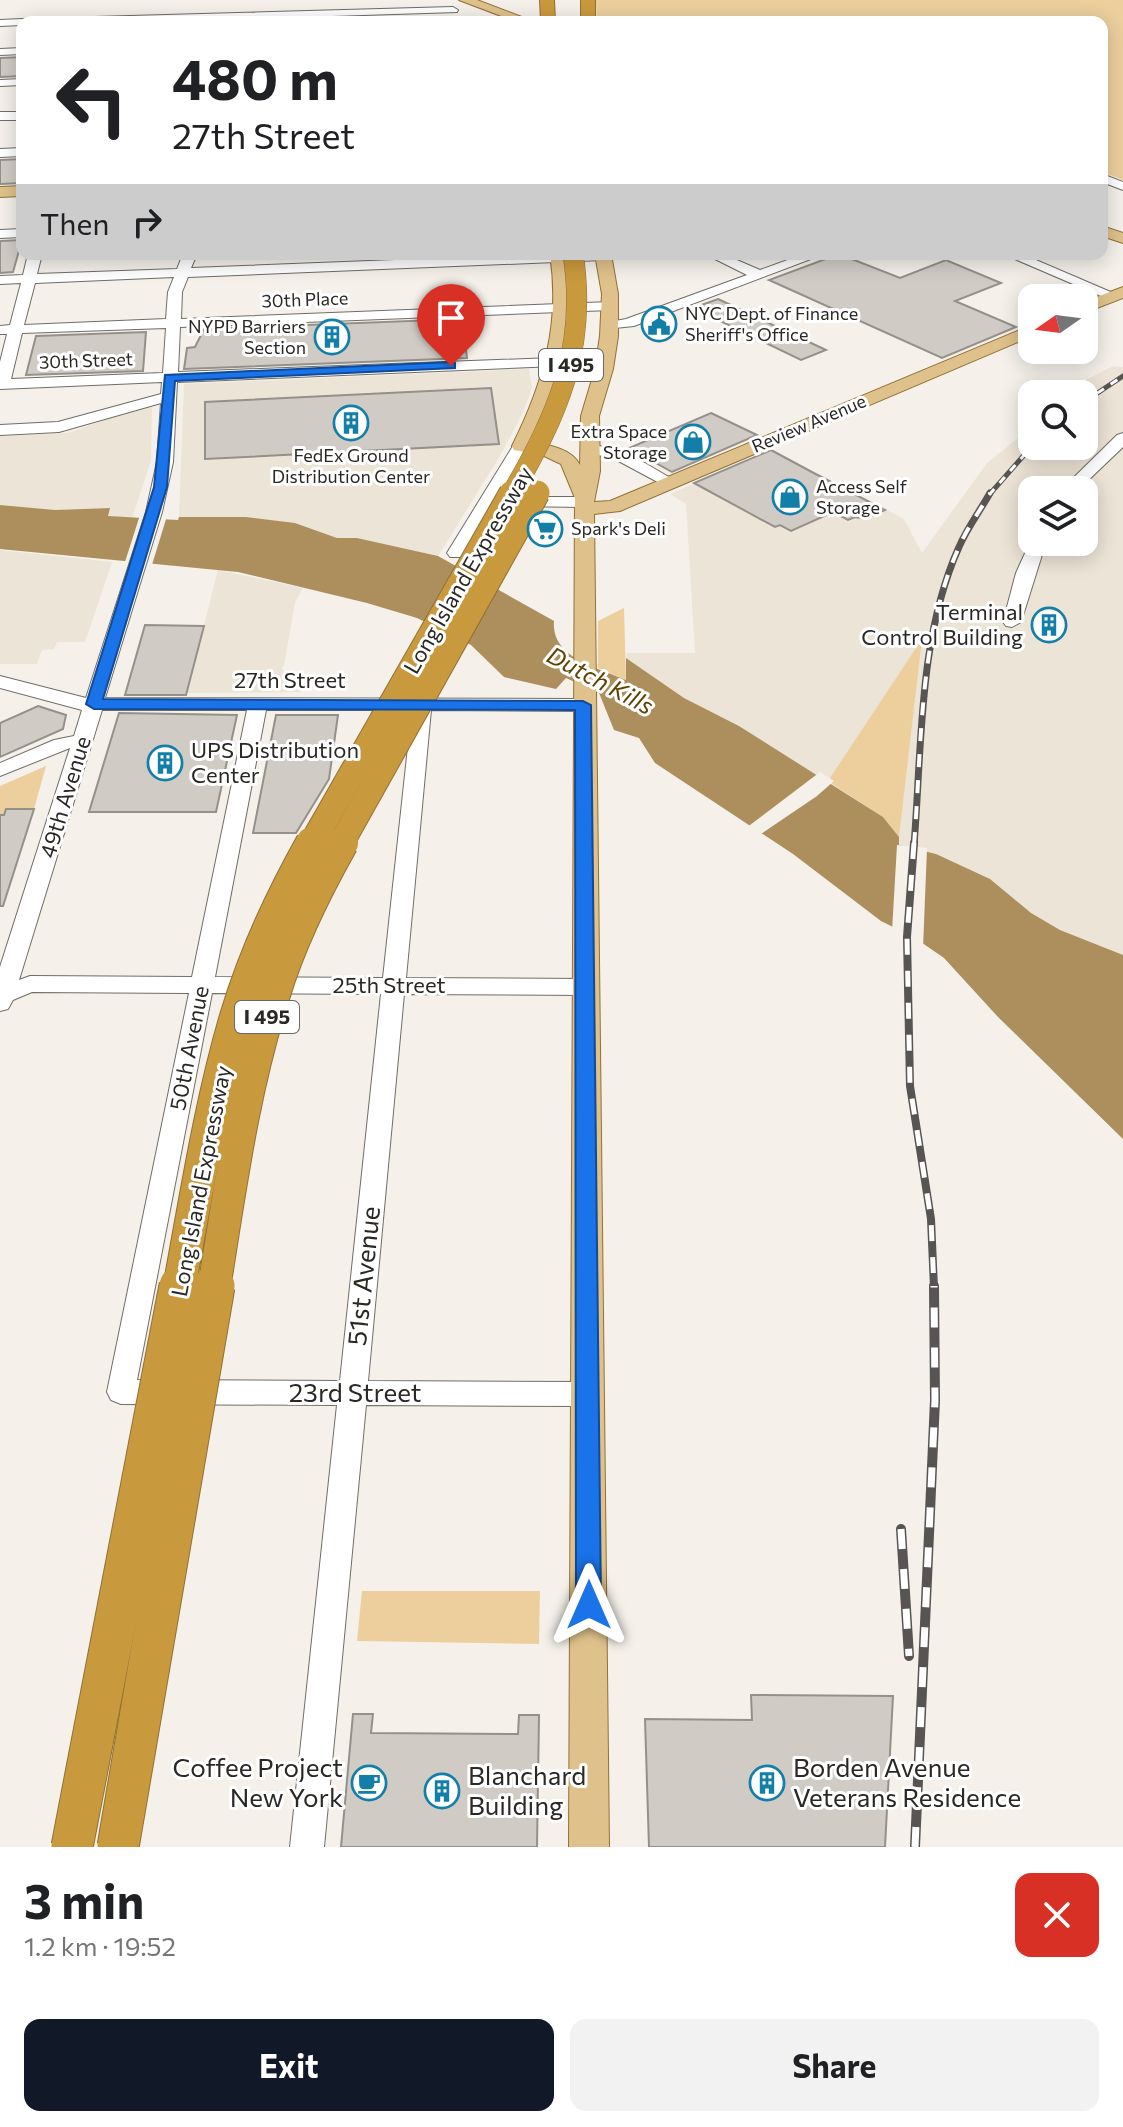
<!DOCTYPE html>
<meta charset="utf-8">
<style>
:root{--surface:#fff;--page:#f2f2f2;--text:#202124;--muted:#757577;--accent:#111827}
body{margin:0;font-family:Commissioner,sans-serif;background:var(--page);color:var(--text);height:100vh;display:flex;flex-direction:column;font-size:30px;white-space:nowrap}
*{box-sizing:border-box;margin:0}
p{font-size:26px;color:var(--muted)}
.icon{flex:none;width:44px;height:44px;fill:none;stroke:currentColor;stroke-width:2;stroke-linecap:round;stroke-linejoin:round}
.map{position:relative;height:1847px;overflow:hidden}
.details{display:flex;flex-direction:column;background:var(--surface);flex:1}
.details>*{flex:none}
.top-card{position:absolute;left:16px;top:16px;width:1092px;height:244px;border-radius:16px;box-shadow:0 4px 20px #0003;background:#fff;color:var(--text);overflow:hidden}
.needle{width:52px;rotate:256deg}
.controls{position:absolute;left:1018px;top:284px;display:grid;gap:16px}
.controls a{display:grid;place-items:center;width:80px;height:80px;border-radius:16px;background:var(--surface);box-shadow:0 4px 20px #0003;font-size:40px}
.pin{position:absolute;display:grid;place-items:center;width:68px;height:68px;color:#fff;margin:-82px -34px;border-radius:50% 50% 50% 0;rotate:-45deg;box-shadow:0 0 8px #0007}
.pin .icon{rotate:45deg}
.me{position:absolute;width:88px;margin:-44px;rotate:0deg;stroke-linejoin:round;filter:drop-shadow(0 0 6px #0008)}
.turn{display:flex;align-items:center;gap:28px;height:168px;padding:0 24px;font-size:36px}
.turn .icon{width:104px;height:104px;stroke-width:2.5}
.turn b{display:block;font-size:56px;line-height:68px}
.then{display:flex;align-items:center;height:76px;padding:0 24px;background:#0003;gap:16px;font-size:30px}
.round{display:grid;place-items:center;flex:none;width:84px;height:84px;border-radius:16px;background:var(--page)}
.overview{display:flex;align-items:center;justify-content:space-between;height:136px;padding:0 24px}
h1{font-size:48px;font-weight:700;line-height:60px}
.action{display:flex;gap:16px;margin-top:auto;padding:16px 24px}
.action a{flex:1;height:92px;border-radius:16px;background:var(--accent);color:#fff;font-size:32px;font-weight:700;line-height:92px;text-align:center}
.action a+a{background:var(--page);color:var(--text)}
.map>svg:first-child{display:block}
.built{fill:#ece4d6;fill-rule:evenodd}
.green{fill:#eccf9d}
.water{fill:#ac8f5d}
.pier{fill:#f5f1ea}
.building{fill:#d0ccc5;stroke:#94908a;stroke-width:2}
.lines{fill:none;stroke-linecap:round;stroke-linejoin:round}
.minor-casing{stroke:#706d67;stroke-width:2}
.major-casing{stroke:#917135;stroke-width:2}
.highway-casing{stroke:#917135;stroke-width:2}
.minor{fill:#fff;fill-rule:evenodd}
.major{fill:#dfc28b;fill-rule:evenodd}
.highway{fill:#c9993d;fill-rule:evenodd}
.rail-far3-casing{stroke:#575451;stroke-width:5}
.rail-far2-casing{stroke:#575451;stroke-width:7}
.rail-far1-casing{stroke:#575451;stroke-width:8}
.rail-casing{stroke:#575451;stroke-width:10}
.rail-far3{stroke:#fff;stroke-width:3;stroke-dasharray:8;stroke-linecap:butt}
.rail-far2{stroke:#fff;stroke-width:4;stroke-dasharray:13;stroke-linecap:butt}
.rail-far1{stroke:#fff;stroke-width:5;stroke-dasharray:16;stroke-linecap:butt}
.rail{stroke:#fff;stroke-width:7;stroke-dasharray:20;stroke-linecap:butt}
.highway-bridge-far3-casing{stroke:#917135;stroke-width:21;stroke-linecap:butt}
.highway-bridge-far2-casing{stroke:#917135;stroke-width:27;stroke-linecap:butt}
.highway-bridge-far1-casing{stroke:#917135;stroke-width:34;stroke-linecap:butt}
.highway-bridge-casing{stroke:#917135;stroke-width:43;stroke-linecap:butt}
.highway-bridge-far3{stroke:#c9993d;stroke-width:20}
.highway-bridge-far2{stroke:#c9993d;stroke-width:25}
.highway-bridge-far1{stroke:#c9993d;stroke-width:32}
.highway-bridge{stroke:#c9993d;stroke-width:41}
.route{fill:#1a73e8;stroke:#114b97;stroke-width:2}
.labels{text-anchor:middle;stroke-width:6;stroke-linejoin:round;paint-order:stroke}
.far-street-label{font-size:18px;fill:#2a2825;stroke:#fff}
.far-poi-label{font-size:18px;fill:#2a2825;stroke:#fff;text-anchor:start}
.shield{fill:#fff;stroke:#6a6866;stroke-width:2}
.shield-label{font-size:20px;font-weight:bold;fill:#2a2825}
.street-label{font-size:22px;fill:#2a2825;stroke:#fff}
.poi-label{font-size:22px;fill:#2a2825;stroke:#fff;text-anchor:end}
.water-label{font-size:24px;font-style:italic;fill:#604300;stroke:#fff}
.near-street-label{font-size:26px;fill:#2a2825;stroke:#fff}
.near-poi-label{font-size:26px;fill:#2a2825;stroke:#fff;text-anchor:start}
</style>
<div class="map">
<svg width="1123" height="1847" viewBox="0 0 1123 1847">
<rect width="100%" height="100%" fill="#f5f1ea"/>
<!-- built -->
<g class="built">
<path d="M1113,366L1123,367V955L1060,930L898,845L899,837L883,817L739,726L684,698L626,658L627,653H695L686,504L670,494L772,451L904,519L922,553L987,463L1032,427V446H1084V394H1059ZM1032,490H1084V542H1032Z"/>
<polygon points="529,369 532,388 523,413 497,461 438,556 357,538 337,538 295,523 246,517 179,517 184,384"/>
<polygon points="152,404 151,460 132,519 107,516 109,508 55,510 0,505 0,436 67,433"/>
<polygon points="0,550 112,562 85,642 57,642 54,649 42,650 37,664 0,664"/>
<polygon points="218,570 303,588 295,602 284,666 281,668 301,692 187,693"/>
</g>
<!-- green -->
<g class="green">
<polygon points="596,0 1123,0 1123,180 1102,172 1102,22 597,22"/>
<polygon points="624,608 626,680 598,668 598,621"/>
<polygon points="922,639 899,837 883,817 828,781"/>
<polygon points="46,766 34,809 7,809 4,815 0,815 0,786"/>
<polygon points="362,1591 540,1591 539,1644 357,1641"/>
</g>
<!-- water -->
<path class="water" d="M0,505L55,510L110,508L108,516L178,520L179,517H246L295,523L337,538H357L438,556L554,621C551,658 597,667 626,680V658L684,698L739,726L883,817L899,837V845L936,854L990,879L1031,913L1060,930L1123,955V1139L998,1017L944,958L915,938L881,921L793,854L655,763L639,738L614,730L599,693L566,678L556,689L504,677L471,645L417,618L367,603L238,572L0,549Z"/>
<!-- pier -->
<g class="pier">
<polygon points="140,515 167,516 151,568 124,565"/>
<polygon points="820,772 834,781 817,796 758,836 746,828"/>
<polygon points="897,845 927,848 923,948 912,938 892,931"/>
</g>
<!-- building -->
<g class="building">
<polygon points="22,57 22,76 0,77 0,58"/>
<polygon points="22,159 22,183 0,184 0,160"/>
<polygon points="22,240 13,272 0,273 0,241"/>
<polygon points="839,254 900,278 946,260 1001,283 955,301 1016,327 942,358 769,280"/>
<polygon points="718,299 826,350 801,360 693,308"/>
<polygon points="462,319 467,358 184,369 187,348 195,347 204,329"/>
<polygon points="146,332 143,371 26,375 36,336"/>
<polygon points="491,388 499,444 205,459 205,402"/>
<polygon points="711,413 757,435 672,472 629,448"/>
<polygon points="771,450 810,471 885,510 865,519 855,517 848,520 833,512 791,531 780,525 775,527 694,483"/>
<polygon points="145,625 204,626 186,695 125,695"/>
<polygon points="38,706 66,715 63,729 0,757 0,723"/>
<polygon points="119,713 237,715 216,812 89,812"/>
<polygon points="276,715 338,715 329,779 296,833 253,833"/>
<polygon points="6,809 34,809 3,906 0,906 0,815 4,815"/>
<polygon points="751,1695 893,1696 885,1847 649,1847 645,1719 752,1720"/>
<polygon points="353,1714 373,1714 371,1733 518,1734 519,1715 539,1715 537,1847 341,1847"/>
</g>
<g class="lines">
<!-- minor casing -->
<g class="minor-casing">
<g id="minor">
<polygon points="453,7 458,10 457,12 142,22 22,22 22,25 0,26 0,20 22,19"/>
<polygon points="22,48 22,54 0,55 0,49"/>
<polygon points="22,79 22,85 0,86 0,80"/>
<rect x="0" y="112" width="22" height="8"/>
<polygon points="22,148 22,156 0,157 0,149"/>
<polygon points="1102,174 1123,182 1123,190 1102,182"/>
<polygon points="22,229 22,237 0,238 0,230"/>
<path d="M28,254H42L37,274L177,269L183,254H197L191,268L551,254L610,256L603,260L188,277L182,292L181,319L611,302L618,306L611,310L180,327L178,372L606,356L613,360L606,364L177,382L173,462L162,512L105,698L583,699L593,705L583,711L431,710L406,978L586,979L594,982L597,987L594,992L586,995L404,994L368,1381L588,1382L598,1386L602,1394L598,1402L588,1406L366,1405L324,1847H290L337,1405L121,1404L111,1400L107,1392L189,993L32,992L13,1000L8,1009L0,1011V967L70,748L0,776V763L54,740L74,736L82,710L0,688V676L86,698L146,512L157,462L161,403L59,432L0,435V425L58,422L161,394L162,382L0,389V362L7,334H0V326L10,325L21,283L0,284V276L23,275ZM174,277L168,292L166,319L24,325L35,283ZM166,328L163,373L11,379L22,333ZM102,710H247L192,977L30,976L19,980ZM266,710H412L383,978L215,977ZM212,993L381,994L340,1381L137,1380Z"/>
<polygon points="705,254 723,254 760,270 804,254 824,254 634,326 605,329 605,323 626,319 747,275"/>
<polygon points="1003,254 1022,254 1120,296 1113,300 1108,299"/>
<polygon points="1123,433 1123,447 1078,490 1061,490 1117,435"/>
<polygon points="521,441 529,446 465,553 462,557 450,557 447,553 513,446"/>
<polygon points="589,445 621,449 679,483 671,488 665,486 611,457 583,453 581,450"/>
<polygon points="518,497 584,497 592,502 584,507 512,506 510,502 512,498"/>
<polygon points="1032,538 1032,542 1046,542 1021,622 1012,627 1006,626 1003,622 1016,573"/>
</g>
</g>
<!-- major casing -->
<g class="major-casing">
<g id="major">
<polygon points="459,0 477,0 535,22 517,22"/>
<polygon points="22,186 22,196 0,197 0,187"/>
<polygon points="1102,226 1123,233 1123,243 1102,236"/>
<path d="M550,254H566C578,322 563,381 532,442C550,445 572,449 580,465L581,416L595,369L600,336L602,294L595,254H611L618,294V336L613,369L599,416L600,471L594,502L610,501L1032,325V336L620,511L594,514L609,1847H569L575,498L561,464L542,455L514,450L512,446C543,384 561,324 550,254Z"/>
<polygon points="1123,287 1123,298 1084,313 1084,302"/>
</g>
</g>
<!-- highway casing -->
<g class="highway-casing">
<g id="highway">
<polygon points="540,0 554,0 555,22 541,22"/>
<rect x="581" y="0" width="14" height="22"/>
</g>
</g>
<!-- minor -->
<use href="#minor" class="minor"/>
<!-- major -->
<use href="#major" class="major"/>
<!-- highway -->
<use href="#highway" class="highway"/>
<!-- rail-far3 casing -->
<g class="rail-far3-casing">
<g id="rail-far3">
<polyline points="1084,402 1123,376"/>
<polyline points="989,495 1032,446"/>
</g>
</g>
<!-- rail-far2 casing -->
<g class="rail-far2-casing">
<path id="rail-far2" d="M914,845C922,747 918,638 959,547C967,528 980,511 990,493"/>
</g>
<!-- rail-far1 casing -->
<g class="rail-far1-casing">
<polyline id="rail-far1" points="914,843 907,937 910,1086 931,1219 934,1288"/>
</g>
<!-- rail casing -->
<g class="rail-casing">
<g id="rail">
<polyline points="901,1529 909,1656"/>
<polyline points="915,1847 935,1400 934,1286"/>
</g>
</g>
<!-- rail-far3 -->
<use href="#rail-far3" class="rail-far3"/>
<!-- rail-far2 -->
<use href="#rail-far2" class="rail-far2"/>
<!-- rail-far1 -->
<use href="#rail-far1" class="rail-far1"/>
<!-- rail -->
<use href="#rail" class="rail"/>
<!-- highway-bridge-far3 casing -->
<g class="highway-bridge-far3-casing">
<path id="highway-bridge-far3" d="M511,495C557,415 588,349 573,254"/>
</g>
<!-- highway-bridge-far2 casing -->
<g class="highway-bridge-far2-casing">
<g id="highway-bridge-far2">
<polyline points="311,845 512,493"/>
<polyline points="340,845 537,493"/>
</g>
</g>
<!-- highway-bridge-far1 casing -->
<g class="highway-bridge-far1-casing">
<g id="highway-bridge-far1">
<path d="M179,1288C196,1198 210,1105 236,1017C254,957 281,898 312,843"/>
<path d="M214,1288C230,1189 243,1089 274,994C290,941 315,891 342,843"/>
</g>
</g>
<!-- highway-bridge casing -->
<g class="highway-bridge-casing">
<g id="highway-bridge">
<polyline points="72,1847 180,1286"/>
<polyline points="118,1847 214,1286"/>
</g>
</g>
<!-- highway-bridge-far3 -->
<use href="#highway-bridge-far3" class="highway-bridge-far3"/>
<!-- highway-bridge-far2 -->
<use href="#highway-bridge-far2" class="highway-bridge-far2"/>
<!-- highway-bridge-far1 -->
<use href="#highway-bridge-far1" class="highway-bridge-far1"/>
<!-- highway-bridge -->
<use href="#highway-bridge" class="highway-bridge"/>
</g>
<!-- route -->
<polygon class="route" points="451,362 455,363 455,368 175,381 167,487 103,699 583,701 591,705 601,1605 598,1614 589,1617 580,1614 576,1605 575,710 94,709 86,704 154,487 165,375"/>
<!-- icons -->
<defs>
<g id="civic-ring" transform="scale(1.8)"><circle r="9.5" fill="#fff" stroke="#137fa8" stroke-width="1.5"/><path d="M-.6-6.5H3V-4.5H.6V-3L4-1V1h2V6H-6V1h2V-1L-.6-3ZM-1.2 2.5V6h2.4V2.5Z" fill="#137fa8"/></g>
<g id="building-ring" transform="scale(1.8)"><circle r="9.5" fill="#fff" stroke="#137fa8" stroke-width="1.5"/><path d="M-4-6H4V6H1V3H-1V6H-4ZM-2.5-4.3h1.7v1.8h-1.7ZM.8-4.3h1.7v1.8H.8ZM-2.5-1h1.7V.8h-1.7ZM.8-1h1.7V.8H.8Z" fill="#137fa8"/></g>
<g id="shop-ring" transform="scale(1.8)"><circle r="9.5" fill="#fff" stroke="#137fa8" stroke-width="1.5"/><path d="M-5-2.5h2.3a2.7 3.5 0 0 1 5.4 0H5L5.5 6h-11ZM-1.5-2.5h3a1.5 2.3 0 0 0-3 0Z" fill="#137fa8"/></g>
<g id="supermarket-ring" transform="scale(1.8)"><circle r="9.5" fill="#fff" stroke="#137fa8" stroke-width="1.5"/><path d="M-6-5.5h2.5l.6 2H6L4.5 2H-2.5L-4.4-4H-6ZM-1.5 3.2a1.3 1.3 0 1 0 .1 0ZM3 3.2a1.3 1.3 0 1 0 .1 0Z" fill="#137fa8"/></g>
<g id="cafe-ring" transform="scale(1.8)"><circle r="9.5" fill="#fff" stroke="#137fa8" stroke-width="1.5"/><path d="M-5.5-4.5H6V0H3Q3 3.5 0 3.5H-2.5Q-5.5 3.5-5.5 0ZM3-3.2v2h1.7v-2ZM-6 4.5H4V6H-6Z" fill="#137fa8"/></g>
</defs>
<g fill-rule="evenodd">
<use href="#civic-ring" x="659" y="324"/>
<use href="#building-ring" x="332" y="337"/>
<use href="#building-ring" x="351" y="423"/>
<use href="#shop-ring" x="693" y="442"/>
<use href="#shop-ring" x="790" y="497"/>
<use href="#supermarket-ring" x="545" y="529"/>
<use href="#building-ring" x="1049" y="625"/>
<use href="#building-ring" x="165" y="763"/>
<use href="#cafe-ring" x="369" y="1783"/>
<use href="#building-ring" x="767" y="1783"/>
<use href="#building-ring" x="442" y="1791"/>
</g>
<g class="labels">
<!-- far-street labels -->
<g class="far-street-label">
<text transform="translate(305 300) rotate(-2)" y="6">30th Place</text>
<text transform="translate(86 361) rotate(-2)" y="6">30th Street</text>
<text transform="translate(809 424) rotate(-23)" y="6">Review Avenue</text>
</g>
<!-- far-poi labels -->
<g class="far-poi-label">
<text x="685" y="320">NYC Dept. of Finance<tspan x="685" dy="21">Sheriff's Office</tspan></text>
<text x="306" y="333" text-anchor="end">NYPD Barriers<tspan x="306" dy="21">Section</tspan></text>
<text x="667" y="438" text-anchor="end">Extra Space<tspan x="667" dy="21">Storage</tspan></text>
<text x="351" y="462" text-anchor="middle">FedEx Ground<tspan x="351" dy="21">Distribution Center</tspan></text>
<text x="816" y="493">Access Self<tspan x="816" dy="21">Storage</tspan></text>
<text x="571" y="535">Spark's Deli</text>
</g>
<!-- shield labels -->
<g class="shield">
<rect x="539" y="349" width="64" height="32" rx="6"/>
<rect x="235" y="1001" width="64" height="32" rx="6"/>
</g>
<g class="shield-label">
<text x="571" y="372">I 495</text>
<text x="267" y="1024">I 495</text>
</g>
<!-- street labels -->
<g class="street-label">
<text transform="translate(468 570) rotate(-60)" y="8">Long Island Expressway</text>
<text x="290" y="688">27th Street</text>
<text transform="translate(65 797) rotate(-73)" y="8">49th Avenue</text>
<text x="389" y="993">25th Street</text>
<text transform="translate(189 1048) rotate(-79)" y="8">50th Avenue</text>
<text transform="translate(201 1181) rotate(-79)" y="8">Long Island Expressway</text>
</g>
<!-- poi labels -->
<g class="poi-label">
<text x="1023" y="620">Terminal<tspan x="1023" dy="25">Control Building</tspan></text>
<text x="191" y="758" text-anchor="start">UPS Distribution<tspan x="191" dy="25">Center</tspan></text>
</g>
<!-- water labels -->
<g class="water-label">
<text transform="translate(600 681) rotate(28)" y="8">Dutch Kills</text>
</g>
<!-- near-street labels -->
<g class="near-street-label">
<text transform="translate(364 1276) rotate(-84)" y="9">51st Avenue</text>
<text x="355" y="1402">23rd Street</text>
</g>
<!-- near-poi labels -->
<g class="near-poi-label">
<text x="343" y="1777" text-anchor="end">Coffee Project<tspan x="343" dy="30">New York</tspan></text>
<text x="793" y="1777">Borden Avenue<tspan x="793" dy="30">Veterans Residence</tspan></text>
<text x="468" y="1785">Blanchard<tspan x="468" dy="30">Building</tspan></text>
</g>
</g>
</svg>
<div class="controls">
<a><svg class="needle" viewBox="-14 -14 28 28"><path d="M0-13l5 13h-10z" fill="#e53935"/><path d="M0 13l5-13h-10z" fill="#757577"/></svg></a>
<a><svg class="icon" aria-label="search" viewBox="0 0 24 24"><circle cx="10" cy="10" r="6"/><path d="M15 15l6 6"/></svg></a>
<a><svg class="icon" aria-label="layers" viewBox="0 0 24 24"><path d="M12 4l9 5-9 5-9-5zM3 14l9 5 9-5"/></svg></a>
</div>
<div class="pin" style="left:451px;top:366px;background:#d93025"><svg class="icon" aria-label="arrive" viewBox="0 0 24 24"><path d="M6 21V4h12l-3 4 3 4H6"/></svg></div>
<svg class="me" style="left:589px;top:1605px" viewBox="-20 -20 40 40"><path d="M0-17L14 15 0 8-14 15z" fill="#1a73e8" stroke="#fff" stroke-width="4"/></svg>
<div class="top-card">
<div class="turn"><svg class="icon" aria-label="left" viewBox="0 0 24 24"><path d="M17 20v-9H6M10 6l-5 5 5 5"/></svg><div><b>480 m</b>27th Street</div></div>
<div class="then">Then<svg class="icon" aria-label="right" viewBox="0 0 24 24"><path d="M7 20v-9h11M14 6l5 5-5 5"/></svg></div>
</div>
</div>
<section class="details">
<div class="overview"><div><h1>3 min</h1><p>1.2 km · 19:52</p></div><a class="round" style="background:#d93025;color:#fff"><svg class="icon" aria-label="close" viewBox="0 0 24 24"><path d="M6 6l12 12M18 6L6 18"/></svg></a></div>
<div class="action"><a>Exit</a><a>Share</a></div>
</section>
